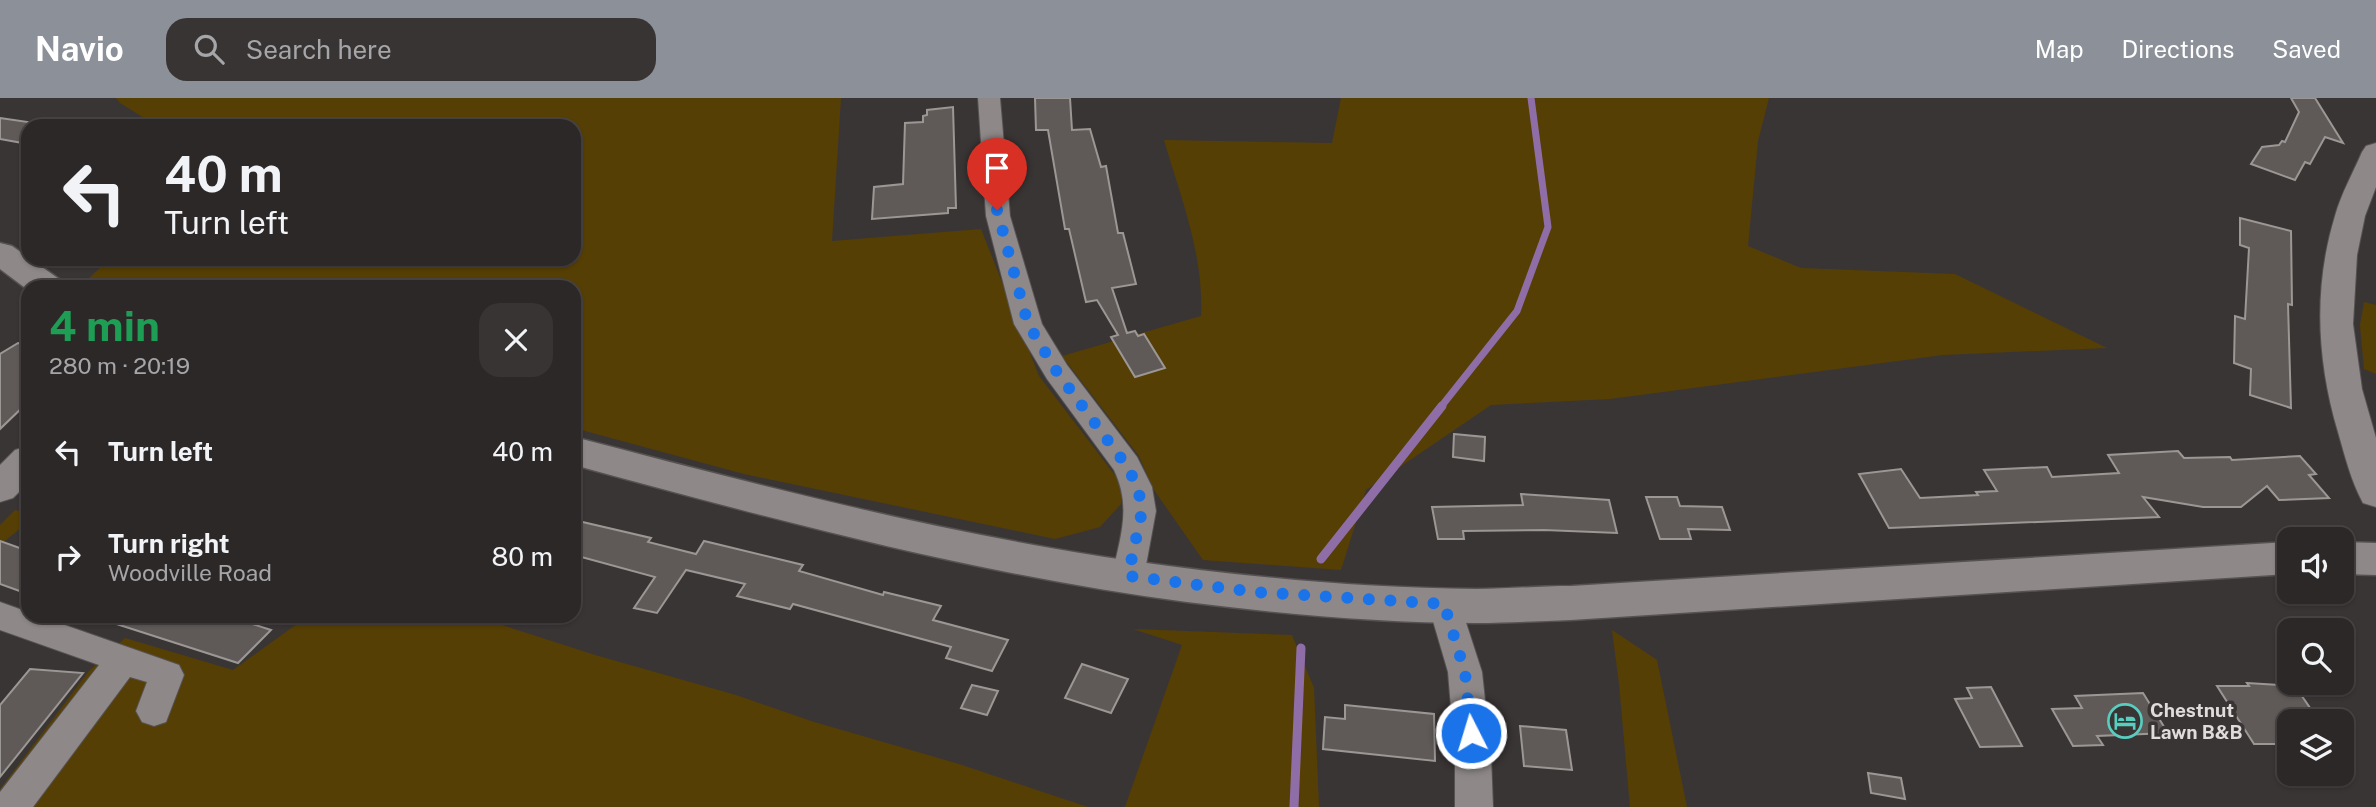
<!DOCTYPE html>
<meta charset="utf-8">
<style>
:root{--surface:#2c2828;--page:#383434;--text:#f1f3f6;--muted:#a6a6a8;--line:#484445;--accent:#8c9099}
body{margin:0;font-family:"Public Sans",sans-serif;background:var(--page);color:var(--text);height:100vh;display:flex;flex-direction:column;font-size:26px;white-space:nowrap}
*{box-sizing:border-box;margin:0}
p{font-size:23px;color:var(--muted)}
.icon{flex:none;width:38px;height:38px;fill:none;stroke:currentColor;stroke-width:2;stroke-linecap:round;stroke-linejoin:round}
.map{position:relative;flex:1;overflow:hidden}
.drawer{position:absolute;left:21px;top:182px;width:560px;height:343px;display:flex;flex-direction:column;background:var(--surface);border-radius:21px;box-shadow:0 2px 5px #0004,0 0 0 2px var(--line)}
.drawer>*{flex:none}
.top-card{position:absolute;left:21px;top:21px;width:560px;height:147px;border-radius:21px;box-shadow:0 2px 5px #0004,0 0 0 2px var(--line);background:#2c2828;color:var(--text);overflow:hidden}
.tools{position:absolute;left:2277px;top:429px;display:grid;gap:14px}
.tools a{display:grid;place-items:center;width:77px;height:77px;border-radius:14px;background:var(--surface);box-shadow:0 2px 5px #0004,0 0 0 2px var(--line);font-size:35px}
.pin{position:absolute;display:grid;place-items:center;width:60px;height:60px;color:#fff;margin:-72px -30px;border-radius:50% 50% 50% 0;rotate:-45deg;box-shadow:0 0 7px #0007}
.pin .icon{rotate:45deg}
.me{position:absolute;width:77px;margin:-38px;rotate:355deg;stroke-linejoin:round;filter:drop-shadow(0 0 5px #0008)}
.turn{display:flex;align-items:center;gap:24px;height:147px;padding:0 28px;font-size:32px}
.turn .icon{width:91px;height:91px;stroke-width:2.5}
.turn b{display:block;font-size:49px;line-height:60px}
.round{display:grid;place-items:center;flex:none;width:74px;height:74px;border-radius:21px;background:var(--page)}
.headline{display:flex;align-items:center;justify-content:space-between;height:119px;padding:0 28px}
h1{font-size:42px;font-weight:700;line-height:52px;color:#1e9e55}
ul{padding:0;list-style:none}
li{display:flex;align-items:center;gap:21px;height:105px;padding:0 28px}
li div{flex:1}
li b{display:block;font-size:26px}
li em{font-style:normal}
header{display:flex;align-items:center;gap:42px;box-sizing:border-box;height:98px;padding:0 35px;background:var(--accent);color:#fff}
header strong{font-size:33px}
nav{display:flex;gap:38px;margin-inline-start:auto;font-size:24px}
.search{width:490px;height:63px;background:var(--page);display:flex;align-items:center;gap:18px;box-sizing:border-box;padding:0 24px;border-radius:21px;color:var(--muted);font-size:26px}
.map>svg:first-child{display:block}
.green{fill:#563f04}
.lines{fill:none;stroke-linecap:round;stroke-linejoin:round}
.stream-far1{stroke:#8f6ea7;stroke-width:7}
.stream{stroke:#8f6ea7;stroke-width:9}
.building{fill:#5f5a58;stroke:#9b9794;stroke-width:2}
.minor-casing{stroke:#565252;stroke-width:2}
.tertiary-casing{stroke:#565252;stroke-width:2}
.secondary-casing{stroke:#565252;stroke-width:3}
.minor{fill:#8e8888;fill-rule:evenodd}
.tertiary{fill:#8e8888;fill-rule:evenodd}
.secondary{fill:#8e8888;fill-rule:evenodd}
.route{stroke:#1a73e8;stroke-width:12;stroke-dasharray:0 21.6}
.labels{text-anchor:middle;stroke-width:7;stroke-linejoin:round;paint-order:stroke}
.poi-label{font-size:19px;font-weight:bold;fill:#e0dcdc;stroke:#3a3535;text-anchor:start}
</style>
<header>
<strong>Navio</strong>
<div class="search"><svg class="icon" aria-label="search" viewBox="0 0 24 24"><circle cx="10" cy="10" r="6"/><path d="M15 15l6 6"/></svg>Search here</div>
<nav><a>Map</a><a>Directions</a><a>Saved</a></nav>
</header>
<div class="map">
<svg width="2376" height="709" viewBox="0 0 2376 709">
<rect width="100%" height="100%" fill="#3a3535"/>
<!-- green -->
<g class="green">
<polygon points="116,0 841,0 832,143 981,131 1039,278 1121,385 1121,406 1100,429 1055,441 744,376 574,330 574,189 94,189 85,184 109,161 574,161 574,28 157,28 120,5"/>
<path d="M1341,0H1769L1758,43L1748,148L1801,170L1955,176L2107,250L1943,257L1610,301L1491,307L1366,392L1341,472L1203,462L1154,392L1139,358L1062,258L1201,218C1204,157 1181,100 1164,42L1332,45Z"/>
<polygon points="2364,204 2376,207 2376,276 2364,271 2360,227"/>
<polygon points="15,412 28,415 28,424 0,447 0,427"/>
<polygon points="308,518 474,518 595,557 736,597 811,623 959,666 1088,709 0,709 0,691 89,573 125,540 233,572"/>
<polygon points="1133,531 1292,537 1314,590 1319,709 1125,709 1182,547"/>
<polygon points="1612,532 1657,562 1687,709 1630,709 1619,586"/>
</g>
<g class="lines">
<!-- stream-far1 -->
<polyline class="stream-far1" points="1440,310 1517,213 1548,129 1531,0"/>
<!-- stream -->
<g class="stream">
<polyline points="1321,461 1442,308"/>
<polyline points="1294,709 1301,550"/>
</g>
</g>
<!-- building -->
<g class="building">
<polygon points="1035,0 1070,0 1072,32 1090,31 1101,69 1106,68 1118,135 1123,135 1136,186 1112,190 1127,235 1135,233 1138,238 1144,236 1165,270 1135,279 1111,239 1118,237 1097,202 1086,204 1069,131 1065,131 1048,32 1036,32"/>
<polygon points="2291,0 2315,0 2343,45 2325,39 2310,66 2305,64 2295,82 2251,66 2262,49 2279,47 2282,43 2285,44 2299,14"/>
<polygon points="953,9 956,110 948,110 948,115 872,121 874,89 903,86 905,25 923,24 923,18 927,17 927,12"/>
<polygon points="0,20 28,24 28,46 0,41"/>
<polygon points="2240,120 2291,133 2292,207 2288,206 2291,310 2250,297 2251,271 2234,265 2235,218 2245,221 2249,150 2240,147"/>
<polygon points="18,245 28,249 28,304 0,331 0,256"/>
<polygon points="1454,336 1485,339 1484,363 1453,359"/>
<polygon points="2178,353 2184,360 2230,359 2232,362 2300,358 2316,376 2309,377 2329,400 2279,402 2267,388 2241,409 2203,409 2143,399 2159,419 1889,430 1859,376 1901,371 1920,400 1978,397 1976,394 1997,393 1984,372 2047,369 2052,379 2119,375 2108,357"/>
<polygon points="1521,396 1609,402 1617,435 1544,432 1463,433 1464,441 1438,441 1432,409 1523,407"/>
<polygon points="1646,399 1677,399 1680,408 1722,409 1730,432 1688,431 1691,441 1660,441"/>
<polygon points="574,422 651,440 648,444 696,456 704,443 803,467 799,473 883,497 884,494 941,508 933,522 1008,542 992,573 946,560 951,549 793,506 790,511 737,498 745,486 686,472 657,515 634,510 655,479 574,457"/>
<polygon points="0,443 28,453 28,496 0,486"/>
<polygon points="104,518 228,518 271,532 238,565 104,522"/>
<polygon points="1082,566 1128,581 1111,615 1065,600"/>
<polygon points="30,571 83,575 0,679 0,607"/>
<polygon points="2247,585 2295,588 2319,623 2289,623 2289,646 2254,646 2217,588 2249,588"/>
<polygon points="972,587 998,593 987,617 961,610"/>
<polygon points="1991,589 2022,648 1980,649 1955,601 1972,600 1967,590"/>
<polygon points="2143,595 2168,635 2097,638 2103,647 2073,648 2052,611 2082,610 2075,598"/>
<polygon points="1345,607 1434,616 1435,663 1323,651 1325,619 1345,621"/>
<polygon points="1520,628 1566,632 1572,672 1524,668"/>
<polygon points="1868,675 1901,680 1905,701 1871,695"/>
</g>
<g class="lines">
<!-- minor casing -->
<g class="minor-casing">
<g id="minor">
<path d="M978,0H1000L1010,118L1042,226L1067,267L1137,359L1152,389L1156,413L1144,478L1139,487L1128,491L1117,487L1112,478C1120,439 1132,410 1114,372L1047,281L1014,226L986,118Z"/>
<polygon points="1444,493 1456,497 1460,506 1482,574 1491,658 1493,709 1455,709 1455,658 1448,574 1428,506 1432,497"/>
<polygon points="0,504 28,514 28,518 39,518 179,567 184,577 166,624 154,628 142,624 136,613 147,584 130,579 33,709 0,709 0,694 99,567 0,532"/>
</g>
</g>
<!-- tertiary casing -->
<g class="tertiary-casing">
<g id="tertiary">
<path d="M2376,45V89L2365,118L2357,157L2353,226L2362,291L2376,340V409L2363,405C2351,383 2345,358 2338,334C2317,263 2313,190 2335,118C2341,96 2353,75 2362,54L2366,48Z"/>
<polygon points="28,348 28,385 13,400 0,404 0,367 15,352"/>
</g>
</g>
<!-- secondary casing -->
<g class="secondary-casing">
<g id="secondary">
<polygon points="0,145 12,148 59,181 64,189 28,189 28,192 0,171"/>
<path d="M574,339C758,387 944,436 1132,463C1246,479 1361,490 1476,491C1507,491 1539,488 1571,488L2289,444V476L1571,522C1539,523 1508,525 1476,525C1380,525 1282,516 1187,504C979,477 776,422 574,367Z"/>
<polygon points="2342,444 2376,445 2376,477 2342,476"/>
</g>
</g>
<!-- minor -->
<use href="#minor" class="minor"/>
<!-- tertiary -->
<use href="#tertiary" class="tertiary"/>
<!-- secondary -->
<use href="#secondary" class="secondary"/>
</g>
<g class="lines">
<!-- route -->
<polyline class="route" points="997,112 1028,226 1057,274 1126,367 1138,389 1142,413 1128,478 1255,494 1444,506 1465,574 1471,635"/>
</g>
<!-- icons -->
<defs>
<g id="hotel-ring" transform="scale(1.75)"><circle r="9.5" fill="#3a3535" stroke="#58cec0" stroke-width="1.5"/><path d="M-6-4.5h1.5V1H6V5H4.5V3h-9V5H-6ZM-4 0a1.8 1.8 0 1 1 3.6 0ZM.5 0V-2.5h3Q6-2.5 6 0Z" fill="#58cec0"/></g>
</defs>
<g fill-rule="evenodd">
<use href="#hotel-ring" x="2125" y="623"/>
</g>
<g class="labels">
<!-- poi labels -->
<g class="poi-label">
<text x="2150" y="619">Chestnut<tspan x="2150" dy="22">Lawn B&amp;B</tspan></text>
</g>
</g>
</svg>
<div class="tools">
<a><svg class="icon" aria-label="sound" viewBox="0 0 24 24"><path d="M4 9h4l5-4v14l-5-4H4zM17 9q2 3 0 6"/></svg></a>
<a><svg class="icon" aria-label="search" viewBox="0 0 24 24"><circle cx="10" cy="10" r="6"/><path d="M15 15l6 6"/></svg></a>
<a><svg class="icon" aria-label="layers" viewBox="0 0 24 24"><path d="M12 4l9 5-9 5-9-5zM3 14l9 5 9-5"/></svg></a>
</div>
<div class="pin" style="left:997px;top:112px;background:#d93025"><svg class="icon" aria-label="arrive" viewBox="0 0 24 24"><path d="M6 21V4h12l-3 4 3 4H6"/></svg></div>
<svg class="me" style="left:1471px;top:635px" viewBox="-20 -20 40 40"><circle r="17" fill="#1a73e8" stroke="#fff" stroke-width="3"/><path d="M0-11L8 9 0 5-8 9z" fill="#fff"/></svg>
<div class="top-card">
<div class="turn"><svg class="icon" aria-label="left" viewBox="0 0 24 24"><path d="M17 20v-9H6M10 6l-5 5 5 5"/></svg><div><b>40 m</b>Turn left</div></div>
</div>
<section class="drawer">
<div class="headline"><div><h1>4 min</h1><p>280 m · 20:19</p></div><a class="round"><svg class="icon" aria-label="close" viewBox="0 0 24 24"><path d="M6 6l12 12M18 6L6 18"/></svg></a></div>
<ul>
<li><svg class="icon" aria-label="left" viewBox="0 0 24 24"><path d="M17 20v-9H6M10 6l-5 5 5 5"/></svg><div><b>Turn left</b></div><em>40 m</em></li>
<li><svg class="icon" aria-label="right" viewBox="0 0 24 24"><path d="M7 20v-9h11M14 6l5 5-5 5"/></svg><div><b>Turn right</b><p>Woodville Road</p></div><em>80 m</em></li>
</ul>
</section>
</div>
